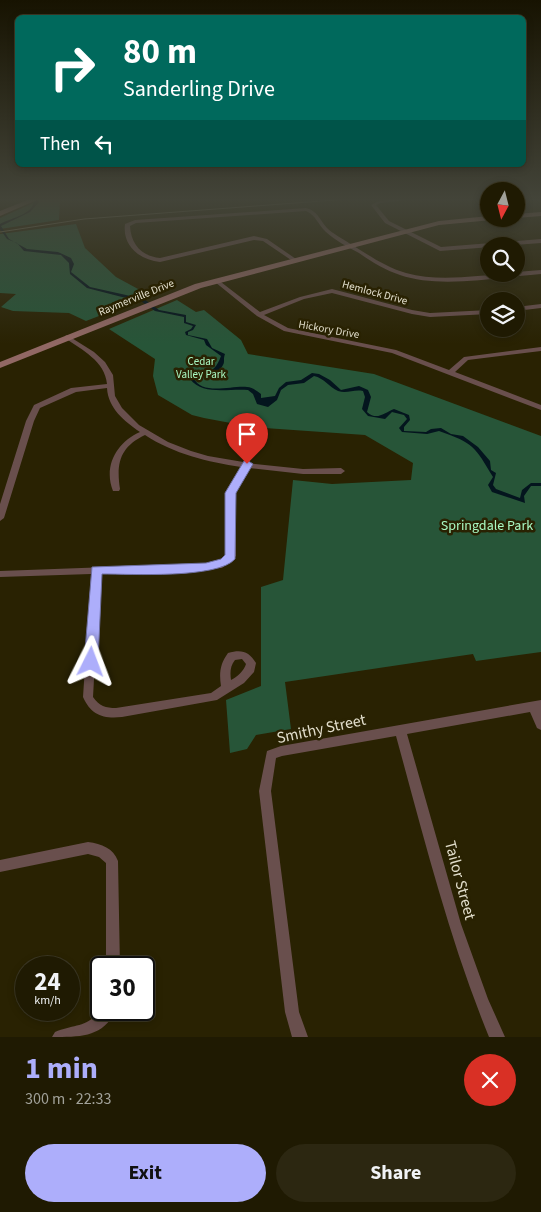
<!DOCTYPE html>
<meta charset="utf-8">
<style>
:root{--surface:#1f1a02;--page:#2c2711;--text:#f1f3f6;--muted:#a1a199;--line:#3c3824;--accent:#adaefb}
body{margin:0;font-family:"Source Sans 3",sans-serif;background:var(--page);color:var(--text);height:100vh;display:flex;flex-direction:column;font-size:19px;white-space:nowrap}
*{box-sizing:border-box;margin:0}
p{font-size:16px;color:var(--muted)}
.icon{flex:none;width:28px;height:28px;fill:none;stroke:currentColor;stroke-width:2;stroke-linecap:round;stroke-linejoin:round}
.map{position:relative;height:1037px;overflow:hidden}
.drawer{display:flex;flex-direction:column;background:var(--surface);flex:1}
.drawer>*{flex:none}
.top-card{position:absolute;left:15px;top:15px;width:511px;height:152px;border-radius:8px;box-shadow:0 2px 8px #0003,0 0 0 1px var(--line);background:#00695c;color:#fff;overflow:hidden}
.needle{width:32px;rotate:187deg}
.buttons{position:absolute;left:480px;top:182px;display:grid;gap:10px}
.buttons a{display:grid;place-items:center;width:45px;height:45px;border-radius:50%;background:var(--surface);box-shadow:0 2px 8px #0003,0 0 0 1px var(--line);font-size:25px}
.speed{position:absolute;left:15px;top:956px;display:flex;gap:10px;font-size:25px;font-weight:700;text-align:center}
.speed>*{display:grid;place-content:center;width:65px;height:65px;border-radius:50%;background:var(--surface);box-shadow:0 2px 8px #0003,0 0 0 1px var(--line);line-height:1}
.speed small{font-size:12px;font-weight:400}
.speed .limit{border:2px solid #111;border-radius:8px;background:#fff;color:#111}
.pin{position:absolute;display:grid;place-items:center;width:42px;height:42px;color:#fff;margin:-51px -21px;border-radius:50% 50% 50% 0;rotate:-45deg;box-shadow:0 0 5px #0007}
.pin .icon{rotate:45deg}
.me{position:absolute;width:55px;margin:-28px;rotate:3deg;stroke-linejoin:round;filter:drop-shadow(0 0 4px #0008)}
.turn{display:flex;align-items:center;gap:18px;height:105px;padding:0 25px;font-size:22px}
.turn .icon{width:65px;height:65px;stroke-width:2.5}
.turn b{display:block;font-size:35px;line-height:42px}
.then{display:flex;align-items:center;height:48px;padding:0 25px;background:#0003;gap:10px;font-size:19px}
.round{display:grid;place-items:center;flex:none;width:52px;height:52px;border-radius:26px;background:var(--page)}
.head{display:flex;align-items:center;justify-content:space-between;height:85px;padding:0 25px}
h1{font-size:30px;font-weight:700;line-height:38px;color:var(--accent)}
.cta{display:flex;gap:10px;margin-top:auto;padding:10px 25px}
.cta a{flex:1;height:58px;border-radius:30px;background:var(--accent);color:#111;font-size:20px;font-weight:700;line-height:58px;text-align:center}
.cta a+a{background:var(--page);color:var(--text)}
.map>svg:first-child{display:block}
.green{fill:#275538}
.water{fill:#04151e}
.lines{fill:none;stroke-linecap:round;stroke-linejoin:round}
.street{fill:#694f4d;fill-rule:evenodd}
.secondary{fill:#916864;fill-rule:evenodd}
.rail{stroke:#7d775e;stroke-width:1}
.route{fill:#adaefb;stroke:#7071a3}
.labels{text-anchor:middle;stroke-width:5;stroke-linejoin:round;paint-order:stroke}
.far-street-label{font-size:11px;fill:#e2decc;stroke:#292202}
.far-park-label{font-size:11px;fill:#a9f9c3;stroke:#292202}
.park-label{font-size:14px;fill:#a9f9c3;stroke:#292202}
.near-street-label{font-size:16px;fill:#e2decc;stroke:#292202}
</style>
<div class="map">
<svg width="541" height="1037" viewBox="0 0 541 1037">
<rect width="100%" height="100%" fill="#292202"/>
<!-- green -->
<g class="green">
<polygon points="42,199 60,199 59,220 0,229 0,218"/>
<polygon points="76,224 85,248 116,277 151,296 86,321 69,313 13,311 1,307 16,294 0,293 0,234"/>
<polygon points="177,300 196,312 204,310 241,340 248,354 374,374 541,436 541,652 476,661 473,654 285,682 291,729 256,735 247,749 230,753 226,700 261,686 261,587 283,580 293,480 332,484 411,480 413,463 365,435 252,427 204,418 192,415 158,395 153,376 155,359 109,329"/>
</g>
<!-- water -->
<path class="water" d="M34,199H38L39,202L30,212L1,226L9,239L27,249L58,252L71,258L74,264L71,272L90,287L144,299L159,310L186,315V322L196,325L193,330L188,332V335L207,339L212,348L225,354C223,359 225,361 223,365C217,377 203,369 194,378C201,396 233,385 247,387C252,387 257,391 261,394V398L275,396L279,388L286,382L301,380L312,373L319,374L330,380L341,390L359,386L368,390L371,397L367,412C377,421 384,413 394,409L409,415L410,420L404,427V431L426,432L431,429L441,428L451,434L463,436L478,447L490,461L491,470L496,473L493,485L496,489L520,498L522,490L531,483H541V486H531L524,496L525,503L492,492L488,485L493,477C475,447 474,443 439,431L427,434L402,432L399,428L407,419L404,415L392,412L385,419L368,416L362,409L365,397L363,391C354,389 347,394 338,391C329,387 324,378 314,376L304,383L288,385L281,390L277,400L268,407L257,404L253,394L248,390C230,388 203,396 190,379L194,374H186C206,368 213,378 221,356L206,345L204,340L186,335L185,332L191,329L193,326L184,323V317L155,311L138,299L122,297L87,288L70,274L69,263L61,255L24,251L17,243L7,239L0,229V224C13,217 34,215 34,199Z"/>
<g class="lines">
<!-- street -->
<g class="street">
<polygon points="395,199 415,199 380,203 376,205 389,221 441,247 541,239 541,243 440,251 385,223 371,205 379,201"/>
<path d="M306,208C318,211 319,219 327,228C333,234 342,238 349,243C367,254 385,267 406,273C442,283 480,274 516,274V272L541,270V274C498,277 440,289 400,275C385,270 372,262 359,253C348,247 336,241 326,232C318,225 316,215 306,211L136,223L130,226C131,244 141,256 160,258L254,236L267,239L296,259L297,260L294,262L263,241L254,240L160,262C140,260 122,246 125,224L135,220Z"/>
<polygon points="217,279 260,312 300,297 332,289 412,310 430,313 489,310 489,314 430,317 412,314 332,293 304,299 264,315 288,328 396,350 449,370 464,357 541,347 541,351 468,360 455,372 541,405 541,410 392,353 284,331 257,316 215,282 215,280"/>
<polygon points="541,304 541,308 516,311 516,307"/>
<path d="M67,335L94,352L105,362L113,375L115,396L122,408L139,425L168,442L191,451L208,456L255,464L303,469L341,468L345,471L341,474H303L249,468L235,493L236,556L222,568L100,574L93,697C99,706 106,708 116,708L211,693L221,686C219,673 220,664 228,653C241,649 249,651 256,663L254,672L244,683L217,700L122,717C103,719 91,715 83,697L91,574L0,577V571L217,563L226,555L227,493L241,467C208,462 174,454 145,435C120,447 116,463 120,489L119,491H113C103,466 117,442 140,432C124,421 108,408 107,388L76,392L40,408L34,421L4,518L0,521V504L26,421L34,405L71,388L107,384C105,361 82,350 65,338V336ZM242,659L246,664C244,671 237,677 231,680C230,673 230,666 235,660Z"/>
<path d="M541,700V730L537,728L530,712L407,734L461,924L488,999L505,1037H489C449,939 424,838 396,736L282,756L276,758L271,791L299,1012L308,1037H292L285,1012L259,791L267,751L281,746Z"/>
<path d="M88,842C102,844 113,848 118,861L120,968H106V863L99,857L88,854L0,872V860Z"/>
<path d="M101,1009V1010H116C103,1037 82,1037 52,1037L55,1032C74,1024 88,1028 101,1009Z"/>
</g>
<!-- secondary -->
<g class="secondary">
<polygon points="30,199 39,199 0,216 0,211"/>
<polygon points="541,212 541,216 516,218 516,214"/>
<polygon points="489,216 489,219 492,220 439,225 201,288 0,368 0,362 195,284 439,221"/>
</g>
<!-- rail -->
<polyline class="rail" points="0,232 84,219 348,199"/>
</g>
<!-- sky -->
<linearGradient id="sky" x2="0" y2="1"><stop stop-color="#171301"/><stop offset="0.58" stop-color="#434439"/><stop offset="1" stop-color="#434439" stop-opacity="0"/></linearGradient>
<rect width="541" height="344" fill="url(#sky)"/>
<!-- route -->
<path class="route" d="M247,460L253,464L236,493L235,559C218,579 130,574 102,574L98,662L96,666H86L84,662L92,567L206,563L221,559L225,555V493L244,461Z"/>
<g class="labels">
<!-- far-street labels -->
<g class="far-street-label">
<text transform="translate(375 292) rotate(15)" y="4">Hemlock Drive</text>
<text transform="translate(136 297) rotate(-22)" y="4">Raymerville Drive</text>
<text transform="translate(329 329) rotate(10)" y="4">Hickory Drive</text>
</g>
<!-- far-park labels -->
<g class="far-park-label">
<text x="201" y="365">Cedar<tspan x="201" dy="13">Valley Park</tspan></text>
</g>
<!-- park labels -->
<g class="park-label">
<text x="487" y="530">Springdale Park</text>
</g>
<!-- near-street labels -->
<g class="near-street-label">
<text transform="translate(321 728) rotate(-12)" y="6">Smithy Street</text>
<text transform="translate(461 880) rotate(75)" y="6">Tailor Street</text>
</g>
</g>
</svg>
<div class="buttons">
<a><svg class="needle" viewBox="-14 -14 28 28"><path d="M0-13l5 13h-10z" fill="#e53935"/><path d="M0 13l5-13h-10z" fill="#a1a199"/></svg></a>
<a><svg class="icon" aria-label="search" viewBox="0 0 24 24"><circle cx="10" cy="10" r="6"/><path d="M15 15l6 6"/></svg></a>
<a><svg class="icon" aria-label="layers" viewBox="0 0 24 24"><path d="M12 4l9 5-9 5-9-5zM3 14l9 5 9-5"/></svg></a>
</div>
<div class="speed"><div>24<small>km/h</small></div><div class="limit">30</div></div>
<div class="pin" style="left:247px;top:464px;background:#d93025"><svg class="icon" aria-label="arrive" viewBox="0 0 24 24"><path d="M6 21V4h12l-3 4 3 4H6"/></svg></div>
<svg class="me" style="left:91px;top:662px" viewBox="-20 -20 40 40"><path d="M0-17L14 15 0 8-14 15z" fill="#adaefb" stroke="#fff" stroke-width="4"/></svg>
<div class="top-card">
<div class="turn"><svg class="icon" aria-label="right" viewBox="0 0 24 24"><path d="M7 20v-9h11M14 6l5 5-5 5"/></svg><div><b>80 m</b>Sanderling Drive</div></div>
<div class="then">Then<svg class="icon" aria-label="left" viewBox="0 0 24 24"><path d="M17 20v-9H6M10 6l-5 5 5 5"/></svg></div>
</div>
</div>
<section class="drawer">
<div class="head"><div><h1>1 min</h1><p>300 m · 22:33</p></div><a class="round" style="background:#d93025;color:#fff"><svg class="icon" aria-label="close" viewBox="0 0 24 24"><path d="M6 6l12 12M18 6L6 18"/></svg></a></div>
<div class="cta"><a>Exit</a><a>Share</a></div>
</section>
